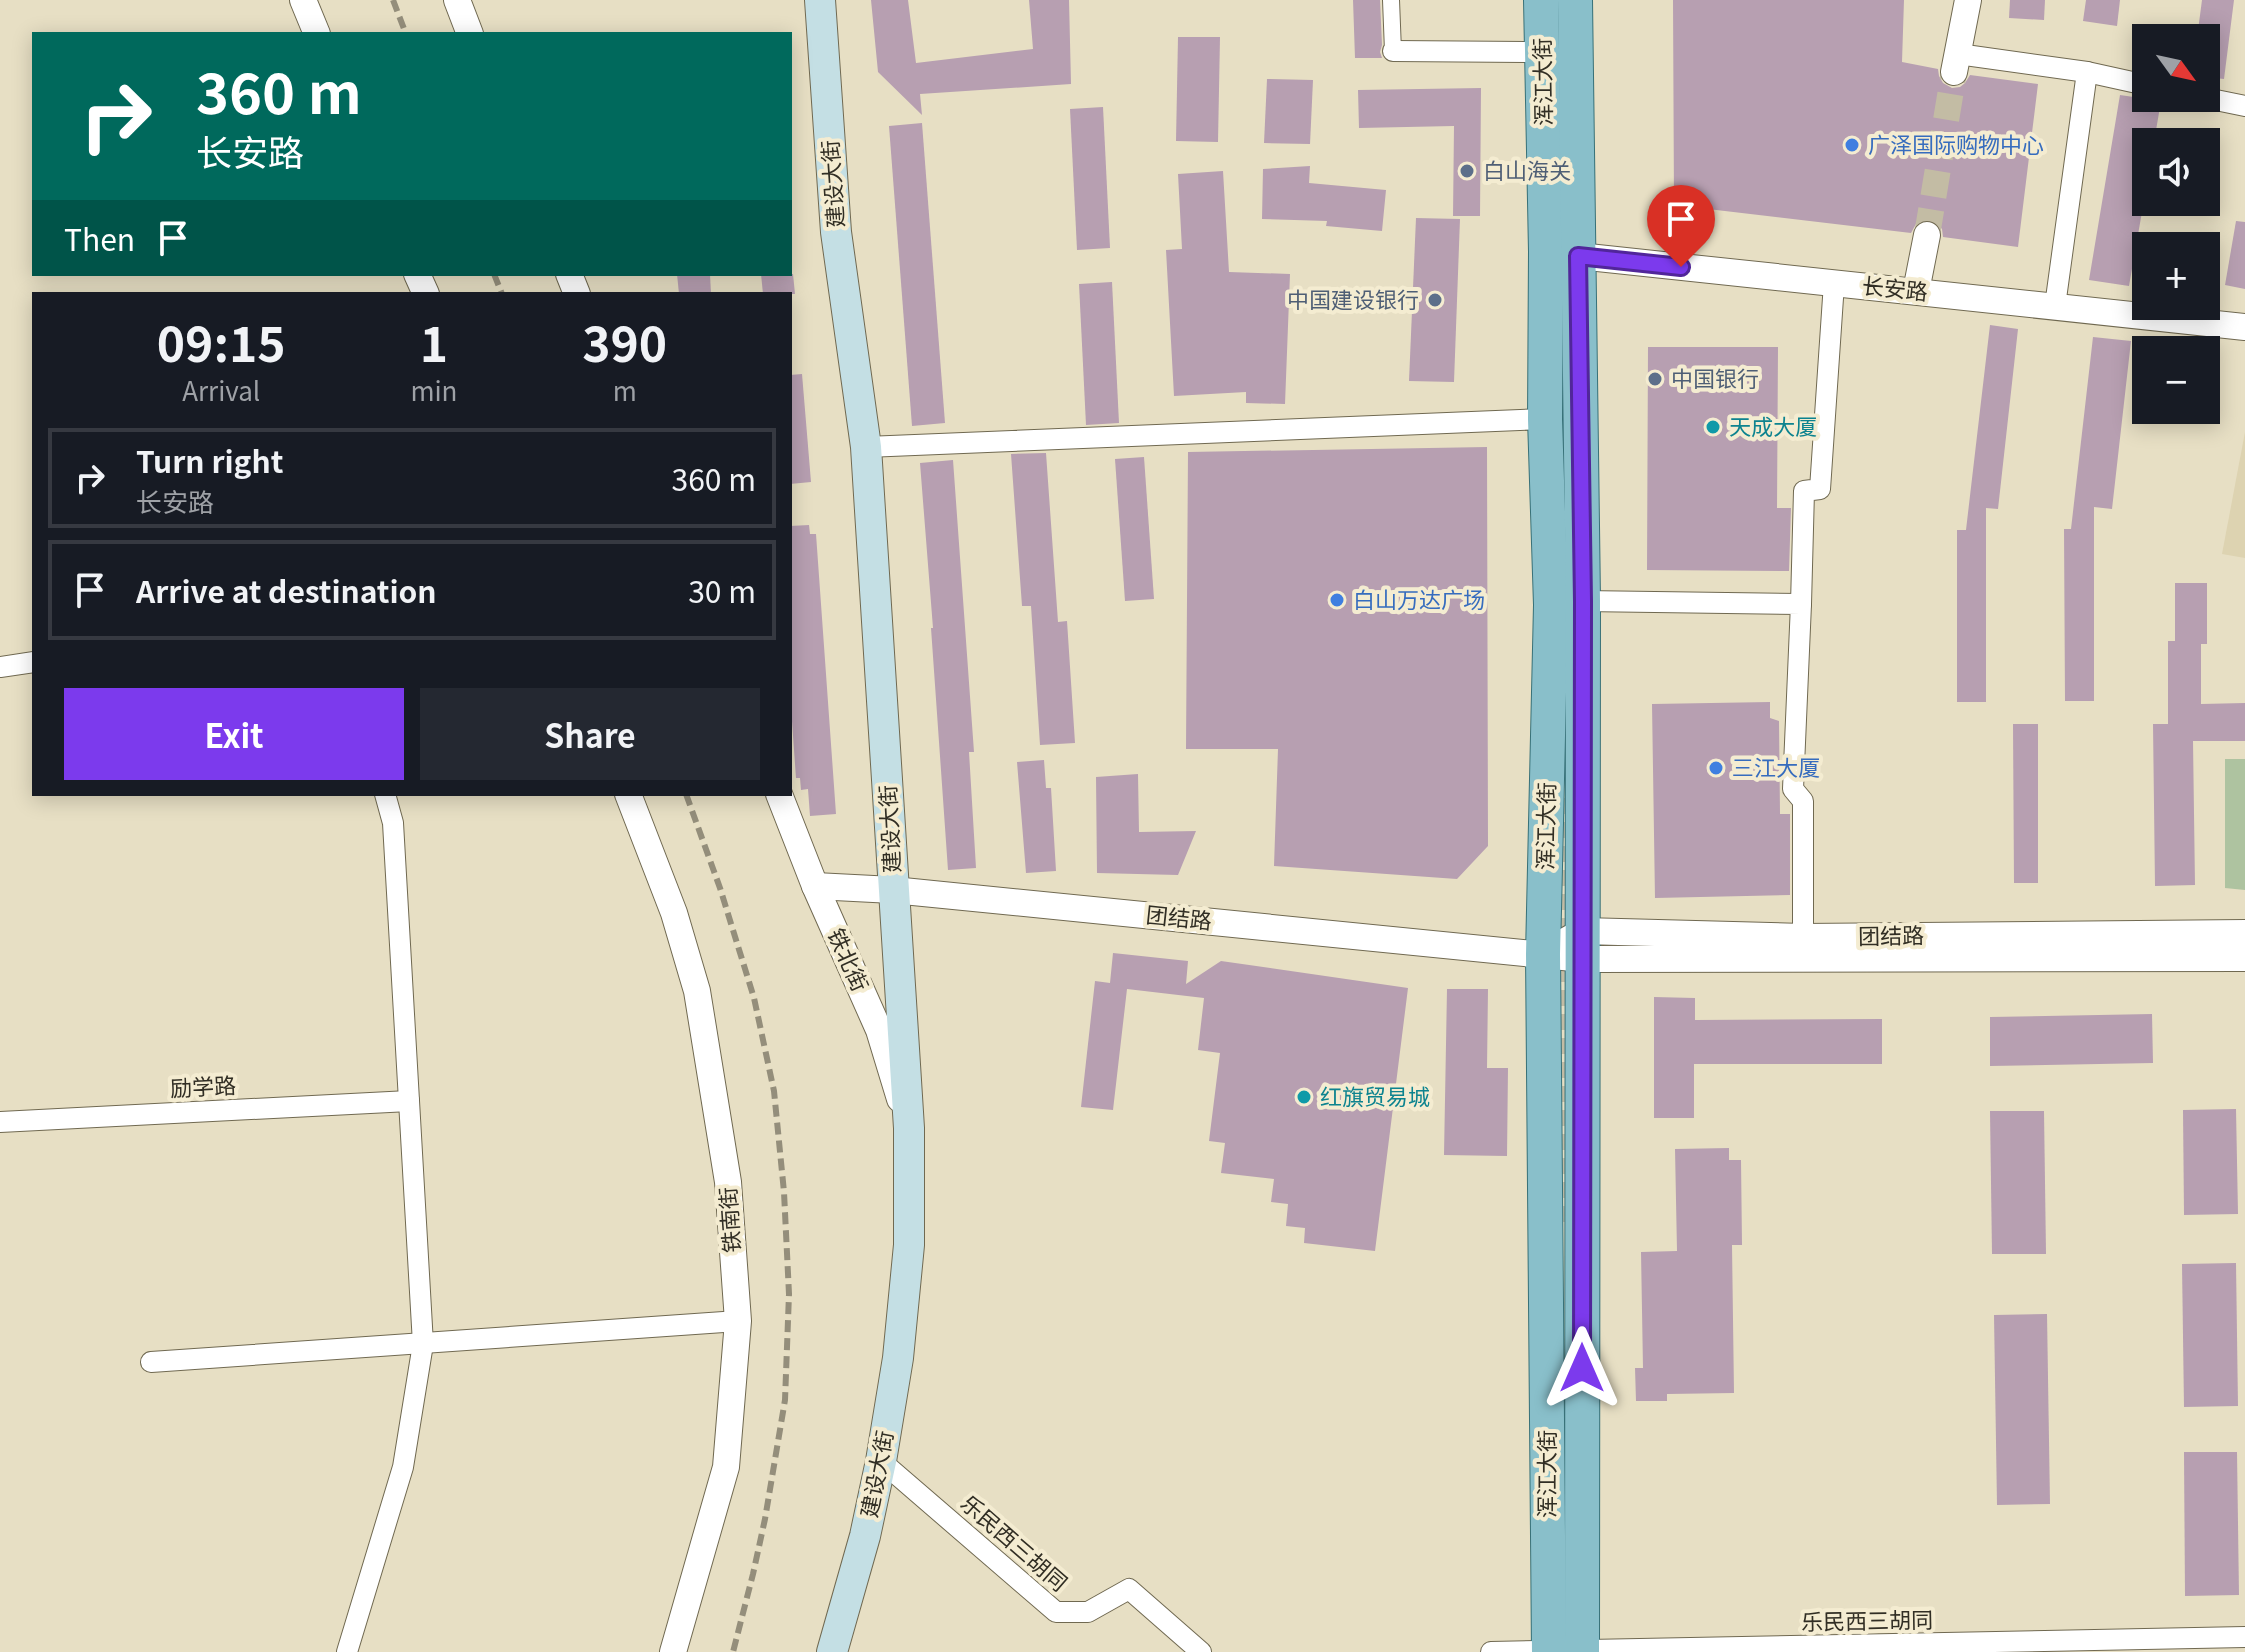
<!DOCTYPE html>
<meta charset="utf-8">
<style>
:root{--surface:#171b24;--page:#242831;--text:#f1f3f6;--muted:#9ea1a6;--line:#363941;--accent:#7c3aed}
body{margin:0;font-family:Georgia,"Noto Sans SC",serif;background:var(--page);color:var(--text);height:100vh;display:flex;flex-direction:column;font-size:30px;white-space:nowrap}
*{box-sizing:border-box;margin:0}
p{font-size:26px;color:var(--muted)}
.icon{flex:none;width:44px;height:44px;fill:none;stroke:currentColor;stroke-width:2;stroke-linecap:round;stroke-linejoin:round}
.map{position:relative;flex:1;overflow:hidden}
.side{position:absolute;left:32px;top:292px;width:760px;height:504px;display:flex;flex-direction:column;background:var(--surface);border-radius:0px;box-shadow:0 4px 20px #0003}
.side>*{flex:none}
.guide{position:absolute;left:32px;top:32px;width:760px;height:244px;border-radius:0px;box-shadow:0 4px 20px #0003;background:#00695c;color:#fff;overflow:hidden}
.needle{width:52px;rotate:123deg}
.fabs{position:absolute;left:2132px;top:24px;display:grid;gap:16px}
.fabs a{display:grid;place-items:center;width:88px;height:88px;border-radius:0px;background:var(--surface);box-shadow:0 4px 20px #0003;font-size:40px}
.pin{position:absolute;display:grid;place-items:center;width:68px;height:68px;color:#fff;margin:-82px -34px;border-radius:50% 50% 50% 0;rotate:-45deg;box-shadow:0 0 8px #0007}
.pin .icon{rotate:45deg}
.me{position:absolute;width:88px;margin:-44px;rotate:0deg;stroke-linejoin:round;filter:drop-shadow(0 0 6px #0008)}
.turn{display:flex;align-items:center;gap:28px;height:168px;padding:0 32px;font-size:36px}
.turn .icon{width:104px;height:104px;stroke-width:2.5}
.turn b{display:block;font-size:56px;line-height:68px}
.then{display:flex;align-items:center;height:76px;padding:0 32px;background:#0003;gap:16px;font-size:30px}
.eta{display:flex;justify-content:space-evenly;align-items:center;height:136px;text-align:center}
.eta b{font-size:48px;font-weight:700;line-height:56px}
.button{display:flex;gap:16px;margin-top:auto;padding:16px 32px}
.button a{flex:1;height:92px;border-radius:0px;background:var(--accent);color:#fff;font-size:32px;font-weight:700;line-height:92px;text-align:center}
.button a+a{background:var(--page);color:var(--text)}
ul{padding:0;list-style:none}
li{display:flex;align-items:center;gap:24px;height:100px;margin:0 16px 12px;padding:0 16px;border:4px solid var(--line);border-radius:0px}
li div{flex:1}
li b{display:block;font-size:30px}
li em{font-style:normal}
.map>svg:first-child{display:block}
.built{fill:#ddd3b1}
.green{fill:#aec3a0}
.building{fill:#b79fb1}
.lines{fill:none;stroke-linecap:round;stroke-linejoin:round}
.pedestrian-tunnel{stroke:#c3bca4;stroke-width:16;stroke-dasharray:16 8;stroke-linecap:butt}
.tertiary-tunnel{stroke:#c3bca4;stroke-width:26;stroke-dasharray:26 13;stroke-linecap:butt}
.pedestrian-casing{stroke:#706951;stroke-width:18}
.minor-casing{stroke:#706951;stroke-width:22}
.tertiary-casing{stroke:#706951;stroke-width:28}
.secondary-casing{stroke:#706951;stroke-width:32}
.primary-casing{stroke:#387178;stroke-width:36}
.pedestrian{stroke:#fff;stroke-width:16}
.minor{stroke:#fff;stroke-width:20}
.tertiary{stroke:#fff;stroke-width:26}
.secondary{stroke:#c4dfe4;stroke-width:30}
.primary{stroke:#89bfca;stroke-width:34}
.rail{stroke:#948e7b;stroke-width:6;stroke-dasharray:12 6;stroke-linecap:butt}
.route-casing{stroke:#51269a;stroke-width:20}
.route{stroke:#7c3aed;stroke-width:14}
.shop-dot{fill:#3f7fe0;stroke:#f4ecd1;stroke-width:3}
.service-dot{fill:#5c6f8a;stroke:#f4ecd1;stroke-width:3}
.culture-dot{fill:#0f9aa8;stroke:#f4ecd1;stroke-width:3}
.labels{text-anchor:middle;stroke-width:8;stroke-linejoin:round;paint-order:stroke}
.street-label{font-size:22px;fill:#312e24;stroke:#f4ecd1}
.shop-label{font-size:22px;fill:#366cbe;stroke:#f4ecd1;text-anchor:start}
.service-label{font-size:22px;fill:#4e5e75;stroke:#f4ecd1;text-anchor:start}
.culture-label{font-size:22px;fill:#0d838f;stroke:#f4ecd1;text-anchor:start}
</style>
<div class="map">
<svg width="2245" height="1652" viewBox="0 0 2245 1652">
<rect width="100%" height="100%" fill="#e7dfc4"/>
<!-- built -->
<polygon class="built" points="2245,432 2245,558 2222,554"/>
<!-- green -->
<polygon class="green" points="2225,759 2245,759 2245,890 2225,888"/>
<!-- building -->
<g class="building">
<polygon points="871,0 908,0 916,63 1033,49 1029,0 1069,0 1071,84 920,94 922,115 878,72"/>
<polygon points="1353,0 1380,0 1382,45 1380,52 1382,58 1355,58"/>
<polygon points="1673,0 1904,0 1902,62 1938,69 1939,76 1943,83 1952,88 1960,87 1965,83 1970,75 2038,84 2018,247 1943,237 1942,229 1938,224 1929,219 1923,220 1916,224 1911,233 1674,205"/>
<polygon points="2010,0 2045,0 2044,20 2009,18"/>
<polygon points="2086,0 2120,0 2117,26 2083,21"/>
<polygon points="2202,0 2234,0 2224,79 2206,77 2206,38 2197,38"/>
<polygon points="1178,37 1220,37 1218,142 1176,141"/>
<polygon points="1267,79 1313,80 1310,144 1264,143"/>
<polygon points="1481,88 1480,216 1453,216 1454,126 1359,128 1358,90"/>
<polygon points="2120,95 2161,101 2154,142 2146,142 2146,189 2129,286 2089,280"/>
<polygon points="1103,107 1110,248 1077,250 1070,109"/>
<polygon points="922,123 945,423 912,426 889,126"/>
<polygon points="1310,166 1309,183 1386,190 1382,231 1326,226 1327,221 1262,219 1263,169"/>
<polygon points="1223,171 1229,272 1290,274 1285,404 1246,403 1246,392 1174,396 1166,250 1182,249 1178,174"/>
<polygon points="1416,218 1460,219 1454,382 1409,381"/>
<polygon points="2236,221 2245,222 2245,289 2225,285"/>
<polygon points="677,274 710,274 711,294 679,294"/>
<polygon points="761,274 793,274 795,294 763,294"/>
<polygon points="1112,282 1119,423 1086,425 1079,284"/>
<polygon points="1990,325 2018,329 1998,509 1986,508 1986,702 1957,702 1957,530 1966,530"/>
<polygon points="2093,337 2131,341 2112,509 2094,507 2094,701 2065,701 2064,529 2071,529"/>
<polygon points="1648,347 1778,347 1777,508 1791,508 1789,571 1647,570"/>
<polygon points="802,374 811,482 790,484 790,375"/>
<polygon points="1487,447 1488,846 1457,879 1274,866 1278,749 1186,749 1188,452"/>
<polygon points="1046,453 1058,622 1067,621 1075,743 1040,745 1031,606 1022,606 1011,454"/>
<polygon points="1144,457 1154,599 1125,601 1115,459"/>
<polygon points="953,460 974,752 969,752 976,868 948,870 931,628 933,628 920,463"/>
<polygon points="809,525 810,534 816,534 836,814 810,816 808,789 801,790 800,778 796,778 790,693 790,526"/>
<polygon points="2175,583 2207,583 2207,644 2201,644 2201,704 2245,703 2245,741 2193,741 2195,885 2155,886 2153,724 2168,724 2168,641 2175,641"/>
<polygon points="1770,702 1770,718 1779,721 1780,814 1790,814 1790,895 1655,898 1652,704"/>
<polygon points="2013,724 2038,724 2038,883 2014,883"/>
<polygon points="1044,760 1046,788 1051,788 1056,871 1026,873 1017,762"/>
<polygon points="1138,774 1139,832 1196,831 1178,875 1097,873 1096,777"/>
<polygon points="1113,953 1188,961 1186,984 1221,961 1408,988 1375,1251 1304,1243 1305,1228 1286,1226 1288,1204 1271,1202 1274,1179 1221,1173 1225,1143 1209,1141 1220,1053 1198,1050 1204,998 1127,989 1113,1110 1081,1107 1095,981 1110,983"/>
<polygon points="1447,989 1488,989 1487,1068 1508,1068 1507,1156 1444,1155"/>
<polygon points="1654,997 1695,998 1695,1020 1882,1019 1882,1064 1694,1064 1694,1118 1654,1118"/>
<polygon points="2152,1014 2153,1063 1990,1066 1990,1017"/>
<polygon points="2236,1109 2238,1214 2184,1215 2183,1110"/>
<polygon points="1990,1111 2044,1111 2046,1254 1992,1254"/>
<polygon points="1729,1148 1729,1160 1741,1160 1742,1245 1732,1245 1734,1393 1667,1394 1667,1401 1636,1401 1635,1368 1643,1368 1641,1252 1677,1251 1675,1149"/>
<polygon points="2236,1263 2238,1406 2184,1407 2182,1264"/>
<polygon points="2047,1314 2050,1504 1997,1505 1994,1315"/>
<polygon points="2184,1452 2237,1452 2239,1595 2185,1596"/>
</g>
<g class="lines">
<!-- pedestrian-tunnel -->
<g class="pedestrian-tunnel">
<polyline points="1563,482 1564,394"/>
<polyline points="1563,798 1566,1226"/>
</g>
<!-- tertiary-tunnel -->
<polyline class="tertiary-tunnel" points="1927,235 1954,72"/>
<!-- pedestrian casing -->
<g class="pedestrian-casing">
<polyline id="pedestrian" points="1391,0 1393,51"/>
</g>
<!-- minor casing -->
<g class="minor-casing">
<g id="minor">
<polyline points="1393,51 1542,52"/>
<polyline points="1958,54 2087,72 2146,85"/>
<polyline points="2206,98 2245,106"/>
<polyline points="2055,306 2087,72"/>
<polyline points="866,447 1545,419"/>
<polyline points="1583,601 1801,604 1793,789 1803,801 1803,937"/>
<polyline points="1801,604 1804,491 1820,489 1834,283"/>
<polyline points="0,667 34,662"/>
<polyline points="0,1122 409,1101"/>
<polyline points="151,1362 738,1321"/>
<polyline points="881,1461 1056,1612 1088,1612 1129,1589 1201,1652"/>
<polyline points="347,1652 403,1467 423,1344 393,823 385,794"/>
<polyline points="1491,1652 2245,1637"/>
</g>
</g>
<!-- tertiary casing -->
<g class="tertiary-casing">
<g id="tertiary">
<polyline points="303,0 317,34"/>
<polyline points="457,0 470,34"/>
<polyline points="1954,72 1968,0"/>
<polyline points="1560,254 2245,327"/>
<polyline points="417,274 426,294"/>
<polyline points="569,274 577,294"/>
<polyline points="1916,291 1927,235"/>
<polyline points="628,794 674,913 697,991 728,1182 738,1321 726,1467 673,1652"/>
<polyline points="779,794 815,886 879,1030 900,1099"/>
<polyline points="815,886 893,890 1583,959 2245,958"/>
<polyline points="1567,940 1583,931 1803,937 2245,933"/>
</g>
</g>
<!-- secondary casing -->
<g class="secondary-casing">
<polyline id="secondary" points="820,0 836,232 866,447 909,1128 909,1245 898,1358 881,1461 865,1536 832,1652"/>
</g>
<!-- primary casing -->
<g class="primary-casing">
<g id="primary">
<polyline points="1541,0 1546,252 1545,419 1551,605 1543,954 1549,1652"/>
<polyline points="1575,0 1583,601 1582,1652"/>
</g>
</g>
<!-- pedestrian -->
<use href="#pedestrian" class="pedestrian"/>
<!-- minor -->
<use href="#minor" class="minor"/>
<!-- tertiary -->
<use href="#tertiary" class="tertiary"/>
<!-- secondary -->
<use href="#secondary" class="secondary"/>
<!-- primary -->
<use href="#primary" class="primary"/>
<!-- rail -->
<g class="rail">
<polyline points="393,0 406,34"/>
<polyline points="494,274 502,294"/>
<polyline points="686,794 720,888 754,998 774,1091 784,1192 789,1294 785,1400 765,1519 753,1574 733,1652"/>
</g>
</g>
<g class="lines">
<!-- route casing -->
<g class="route-casing">
<polyline id="route" points="1582,1368 1583,601 1578,256 1681,267"/>
</g>
<!-- route -->
<use href="#route" class="route"/>
</g>
<!-- markers -->
<g class="shop-dot">
<circle cx="1852" cy="145" r="8"/>
<circle cx="1337" cy="600" r="8"/>
<circle cx="1716" cy="768" r="8"/>
</g>
<g class="service-dot">
<circle cx="1467" cy="171" r="8"/>
<circle cx="1435" cy="300" r="8"/>
<circle cx="1655" cy="379" r="8"/>
</g>
<g class="culture-dot">
<circle cx="1713" cy="427" r="8"/>
<circle cx="1304" cy="1097" r="8"/>
</g>
<g class="labels">
<!-- street labels -->
<g class="street-label">
<text transform="translate(1543 82) rotate(-91)" y="8">浑江大街</text>
<text transform="translate(833 184) rotate(-94)" y="8">建设大街</text>
<text transform="translate(1895 289) rotate(6)" y="8">长安路</text>
<text transform="translate(1546 826) rotate(-89)" y="8">浑江大街</text>
<text transform="translate(890 829) rotate(-93)" y="8">建设大街</text>
<text transform="translate(1179 918) rotate(6)" y="8">团结路</text>
<text transform="translate(1891 936) rotate(-1)" y="8">团结路</text>
<text transform="translate(848 960) rotate(66)" y="8">铁北街</text>
<text transform="translate(203 1087) rotate(-3)" y="8">励学路</text>
<text transform="translate(730 1220) rotate(-94)" y="8">铁南街</text>
<text transform="translate(877 1474) rotate(-79)" y="8">建设大街</text>
<text transform="translate(1547 1474) rotate(-90)" y="8">浑江大街</text>
<text transform="translate(1014 1543) rotate(41)" y="8">乐民西三胡同</text>
<text transform="translate(1867 1621) rotate(-1)" y="8">乐民西三胡同</text>
</g>
<!-- shop labels -->
<g class="shop-label">
<text x="1868" y="153">广泽国际购物中心</text>
<text x="1353" y="608">白山万达广场</text>
<text x="1732" y="776">三江大厦</text>
</g>
<!-- service labels -->
<g class="service-label">
<text x="1483" y="179">白山海关</text>
<text x="1419" y="308" text-anchor="end">中国建设银行</text>
<text x="1671" y="387">中国银行</text>
</g>
<!-- culture labels -->
<g class="culture-label">
<text x="1729" y="435">天成大厦</text>
<text x="1320" y="1105">红旗贸易城</text>
</g>
</g>
</svg>
<div class="fabs">
<a><svg class="needle" viewBox="-14 -14 28 28"><path d="M0-13l5 13h-10z" fill="#e53935"/><path d="M0 13l5-13h-10z" fill="#9ea1a6"/></svg></a>
<a><svg class="icon" aria-label="sound" viewBox="0 0 24 24"><path d="M4 9h4l5-4v14l-5-4H4zM17 9q2 3 0 6"/></svg></a>
<a>+</a>
<a>−</a>
</div>
<div class="pin" style="left:1681px;top:267px;background:#d93025"><svg class="icon" aria-label="arrive" viewBox="0 0 24 24"><path d="M6 21V4h12l-3 4 3 4H6"/></svg></div>
<svg class="me" style="left:1582px;top:1368px" viewBox="-20 -20 40 40"><path d="M0-17L14 15 0 8-14 15z" fill="#7c3aed" stroke="#fff" stroke-width="4"/></svg>
<div class="guide">
<div class="turn"><svg class="icon" aria-label="right" viewBox="0 0 24 24"><path d="M7 20v-9h11M14 6l5 5-5 5"/></svg><div><b>360 m</b>长安路</div></div>
<div class="then">Then<svg class="icon" aria-label="arrive" viewBox="0 0 24 24"><path d="M6 21V4h12l-3 4 3 4H6"/></svg></div>
</div>
<section class="side">
<div class="eta">
<div><b>09:15</b><p>Arrival</p></div>
<div><b>1</b><p>min</p></div>
<div><b>390</b><p>m</p></div>
</div>
<ul>
<li><svg class="icon" aria-label="right" viewBox="0 0 24 24"><path d="M7 20v-9h11M14 6l5 5-5 5"/></svg><div><b>Turn right</b><p>长安路</p></div><em>360 m</em></li>
<li><svg class="icon" aria-label="arrive" viewBox="0 0 24 24"><path d="M6 21V4h12l-3 4 3 4H6"/></svg><div><b>Arrive at destination</b></div><em>30 m</em></li>
</ul>
<div class="button"><a>Exit</a><a>Share</a></div>
</section>
</div>
